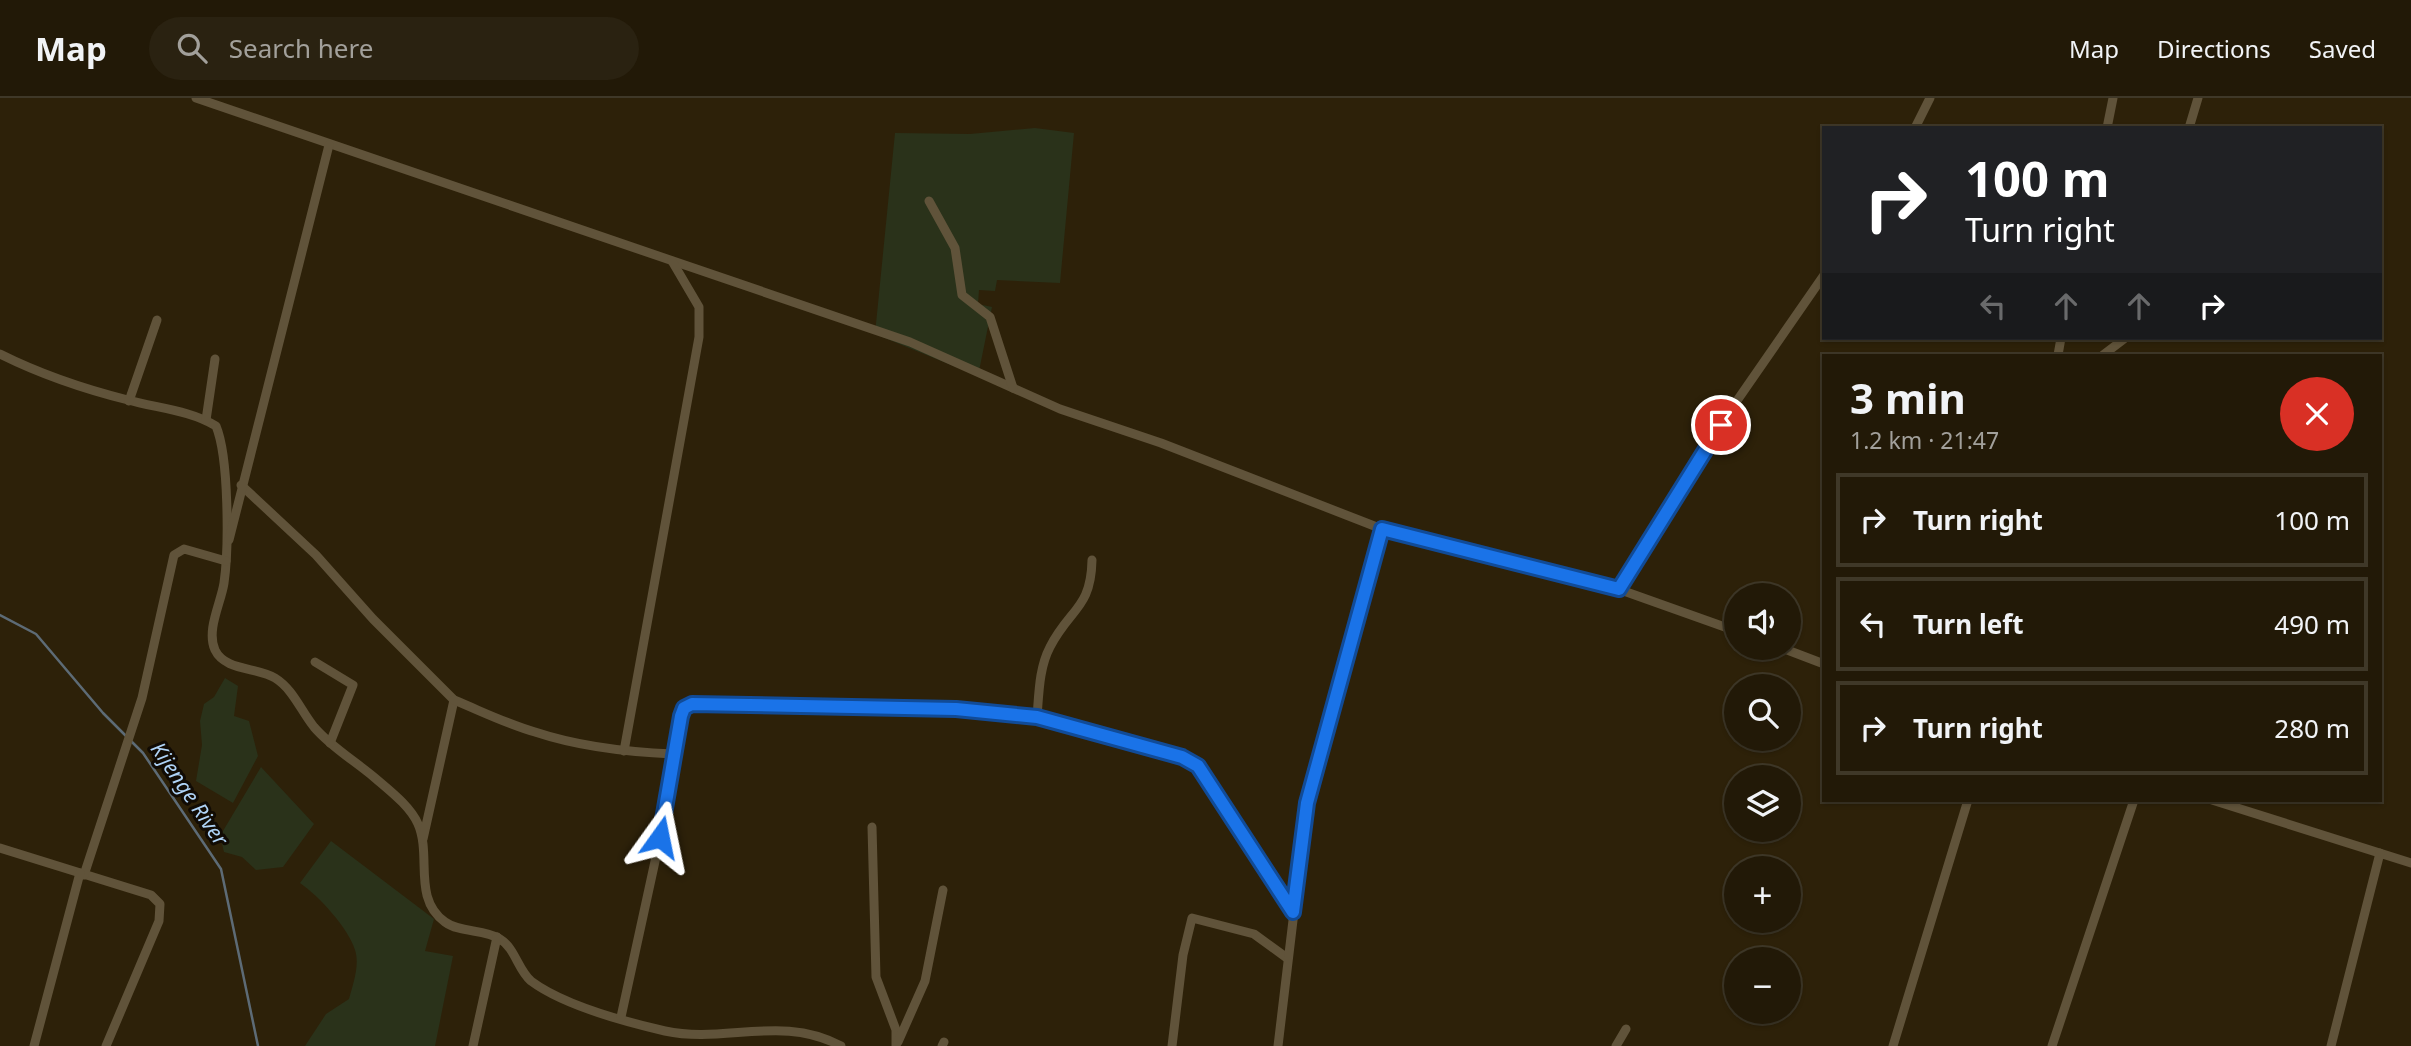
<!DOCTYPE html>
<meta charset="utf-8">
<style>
:root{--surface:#221907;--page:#2a2211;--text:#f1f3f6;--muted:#a2a09b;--line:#3f3828}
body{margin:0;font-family:"Noto Sans",sans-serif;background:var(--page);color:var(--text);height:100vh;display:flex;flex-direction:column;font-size:26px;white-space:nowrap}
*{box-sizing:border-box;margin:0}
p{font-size:23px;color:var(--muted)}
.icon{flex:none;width:38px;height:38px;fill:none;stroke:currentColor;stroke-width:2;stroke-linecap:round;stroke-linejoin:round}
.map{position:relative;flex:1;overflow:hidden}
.side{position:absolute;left:1822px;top:256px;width:560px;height:448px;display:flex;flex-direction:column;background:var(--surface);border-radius:0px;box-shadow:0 2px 5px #0004,0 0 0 2px var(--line)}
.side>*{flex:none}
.banner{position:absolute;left:1822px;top:28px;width:560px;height:214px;border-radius:0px;box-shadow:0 2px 5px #0004,0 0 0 2px var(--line);background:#202124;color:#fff;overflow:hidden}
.fabs{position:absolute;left:1724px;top:485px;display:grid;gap:14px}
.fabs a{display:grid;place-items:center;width:77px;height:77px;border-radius:50%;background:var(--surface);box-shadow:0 2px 5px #0004,0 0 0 2px var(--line);font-size:35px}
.pin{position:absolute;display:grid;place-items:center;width:60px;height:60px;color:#fff;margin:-30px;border:4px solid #fff;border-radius:50%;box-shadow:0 2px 7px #0007}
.me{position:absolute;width:77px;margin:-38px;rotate:12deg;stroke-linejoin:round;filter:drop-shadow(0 0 5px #0008)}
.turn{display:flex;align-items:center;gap:24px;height:147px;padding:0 28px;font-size:32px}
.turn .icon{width:91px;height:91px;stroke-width:2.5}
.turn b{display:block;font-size:49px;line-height:60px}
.lanes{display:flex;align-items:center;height:66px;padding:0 28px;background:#0003;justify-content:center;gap:35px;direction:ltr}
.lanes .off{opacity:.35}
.round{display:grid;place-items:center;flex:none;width:74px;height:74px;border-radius:37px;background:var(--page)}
.overview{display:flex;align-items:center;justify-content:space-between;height:119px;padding:0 28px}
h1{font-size:42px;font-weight:700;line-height:52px}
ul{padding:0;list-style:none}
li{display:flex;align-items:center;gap:21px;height:94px;margin:0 14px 10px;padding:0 14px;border:4px solid var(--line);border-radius:0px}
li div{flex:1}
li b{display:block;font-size:26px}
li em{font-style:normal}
header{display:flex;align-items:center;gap:42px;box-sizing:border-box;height:98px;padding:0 35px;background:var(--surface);border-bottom:2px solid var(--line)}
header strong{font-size:33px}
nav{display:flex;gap:38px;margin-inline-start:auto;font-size:24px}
.search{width:490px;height:63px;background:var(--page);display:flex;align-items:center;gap:18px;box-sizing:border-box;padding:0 24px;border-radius:38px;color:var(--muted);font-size:26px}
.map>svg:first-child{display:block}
.green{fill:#2a321a}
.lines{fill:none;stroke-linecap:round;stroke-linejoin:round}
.stream{stroke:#5d6b76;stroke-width:2.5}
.minor{stroke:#60533a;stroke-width:9}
.route-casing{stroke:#114b97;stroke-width:18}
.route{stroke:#1a73e8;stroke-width:12}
.labels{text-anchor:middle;stroke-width:6;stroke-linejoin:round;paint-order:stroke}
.water-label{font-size:21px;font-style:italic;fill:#afd3f6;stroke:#110b04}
</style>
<header>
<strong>Map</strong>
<div class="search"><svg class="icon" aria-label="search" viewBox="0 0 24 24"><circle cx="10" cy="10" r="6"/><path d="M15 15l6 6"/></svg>Search here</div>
<nav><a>Map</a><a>Directions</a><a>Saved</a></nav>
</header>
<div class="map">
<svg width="2411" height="948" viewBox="0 0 2411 948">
<rect width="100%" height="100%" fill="#2d2109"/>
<!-- green -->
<g class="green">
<polygon points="1035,30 1074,35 1060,185 997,182 995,193 979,192 978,206 992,209 978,278 875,236 895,35 970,36"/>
<polygon points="225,580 238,588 234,618 249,623 258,658 233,705 196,683 202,647 200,623 204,606 214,599"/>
<polygon points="261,669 314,726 283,769 256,772 242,759 224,754 220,738"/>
<path d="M331,743L434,821L425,853L453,858L435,948H305L326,916L349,901C353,886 360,867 355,852C348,830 319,798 300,785Z"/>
</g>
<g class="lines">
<!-- stream -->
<polyline class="stream" points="0,517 36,536 103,615 143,655 221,771 258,948"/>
<!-- minor -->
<g class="minor">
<polyline points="196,0 910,244 1060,311 1161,345 1382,431 1618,491 1736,533"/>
<polyline points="1915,30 1930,0"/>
<polyline points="2107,30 2113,0"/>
<polyline points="2189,30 2198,0"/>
<polyline points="929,103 955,150 962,197 990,219 1013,290"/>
<path d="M0,256C40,276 84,291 128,302C156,310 190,312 216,328C229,359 229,450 224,485C221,505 206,532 215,552C225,573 257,569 275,580C293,591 301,613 314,629C331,649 355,663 375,680C390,693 410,708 418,726C432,758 412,800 445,824C460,835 484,831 500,841C515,850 518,872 531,883C563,907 626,924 665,933C725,946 782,916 841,948"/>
<polyline points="2058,257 2061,240"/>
<polyline points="2103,257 2124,241"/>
<polyline points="129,303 157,222"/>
<polyline points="206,322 215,261"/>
<polyline points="241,387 316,457 373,521 454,602 423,741"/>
<polyline points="229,442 329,47"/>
<polyline points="1618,491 1734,307 1824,177"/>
<polyline points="1782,550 1824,566"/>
<polyline points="315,564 353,587 330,645"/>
<path d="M454,602C481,613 507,626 535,634C580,649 626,654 673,656"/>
<path d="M1037,619C1039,595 1039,570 1050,549C1070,510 1091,511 1092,462"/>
<polyline points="624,653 699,239 699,209 672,163"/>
<polyline points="2212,702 2411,765"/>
<polyline points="872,729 876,879 896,932 896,948"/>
<polyline points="0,750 151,797 160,806 159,823 106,948"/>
<polyline points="84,777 142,600 174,457 184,451 226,463"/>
<polyline points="621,919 666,713 681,618 684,610 692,606 956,611 1037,619 1182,659 1197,668 1206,679 1252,755 1293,814"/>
<polyline points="898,944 925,883 943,792"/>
<polyline points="34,948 80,775"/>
<polyline points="473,948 497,839"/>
<polyline points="942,948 944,944"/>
<polyline points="1172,948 1183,857 1192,820 1254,836 1287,860"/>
<polyline points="1278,948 1307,705 1382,431"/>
<polyline points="1616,948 1626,931"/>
<polyline points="1893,948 1968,702"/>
<polyline points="2052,948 2134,702"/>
<polyline points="2331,948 2380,755"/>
</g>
</g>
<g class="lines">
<!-- route casing -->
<g class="route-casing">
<polyline id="route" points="660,739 681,618 684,610 692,606 956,611 1037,619 1182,659 1198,668 1293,814 1307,705 1382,431 1619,491 1721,327"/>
</g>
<!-- route -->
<use href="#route" class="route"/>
</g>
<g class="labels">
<!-- water labels -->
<g class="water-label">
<text transform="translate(189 696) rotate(56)" y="7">Kijenge River</text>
</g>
</g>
</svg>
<div class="fabs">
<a><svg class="icon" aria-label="sound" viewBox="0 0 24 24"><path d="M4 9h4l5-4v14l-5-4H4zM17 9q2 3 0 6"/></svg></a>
<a><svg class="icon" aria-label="search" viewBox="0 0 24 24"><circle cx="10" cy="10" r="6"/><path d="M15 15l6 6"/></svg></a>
<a><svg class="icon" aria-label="layers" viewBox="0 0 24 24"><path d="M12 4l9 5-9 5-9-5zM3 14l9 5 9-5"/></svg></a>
<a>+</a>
<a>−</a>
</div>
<div class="pin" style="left:1721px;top:327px;background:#d93025"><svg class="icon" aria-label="arrive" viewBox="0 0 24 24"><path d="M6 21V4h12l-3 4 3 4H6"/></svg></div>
<svg class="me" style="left:660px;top:739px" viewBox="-20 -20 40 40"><path d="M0-17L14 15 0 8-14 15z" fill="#1a73e8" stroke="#fff" stroke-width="4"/></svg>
<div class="banner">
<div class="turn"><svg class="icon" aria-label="right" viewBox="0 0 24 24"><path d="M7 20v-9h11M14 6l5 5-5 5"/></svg><div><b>100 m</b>Turn right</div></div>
<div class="lanes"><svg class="icon off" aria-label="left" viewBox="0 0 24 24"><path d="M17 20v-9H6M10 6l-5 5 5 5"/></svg><svg class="icon off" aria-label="ahead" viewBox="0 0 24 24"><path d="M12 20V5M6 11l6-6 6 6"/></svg><svg class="icon off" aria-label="ahead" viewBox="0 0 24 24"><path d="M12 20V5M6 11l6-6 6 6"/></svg><svg class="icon" aria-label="right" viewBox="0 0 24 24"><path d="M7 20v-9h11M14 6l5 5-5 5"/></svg></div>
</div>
<section class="side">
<div class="overview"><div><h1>3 min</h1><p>1.2 km · 21:47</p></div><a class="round" style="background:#d93025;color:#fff"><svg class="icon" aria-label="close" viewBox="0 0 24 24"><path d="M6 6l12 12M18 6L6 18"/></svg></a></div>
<ul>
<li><svg class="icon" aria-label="right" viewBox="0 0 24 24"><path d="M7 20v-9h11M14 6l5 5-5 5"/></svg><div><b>Turn right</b></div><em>100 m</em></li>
<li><svg class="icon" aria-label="left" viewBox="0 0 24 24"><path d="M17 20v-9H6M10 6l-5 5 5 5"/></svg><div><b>Turn left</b></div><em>490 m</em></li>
<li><svg class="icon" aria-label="right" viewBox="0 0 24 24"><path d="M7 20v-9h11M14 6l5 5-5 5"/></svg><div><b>Turn right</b></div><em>280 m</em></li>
</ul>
</section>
</div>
